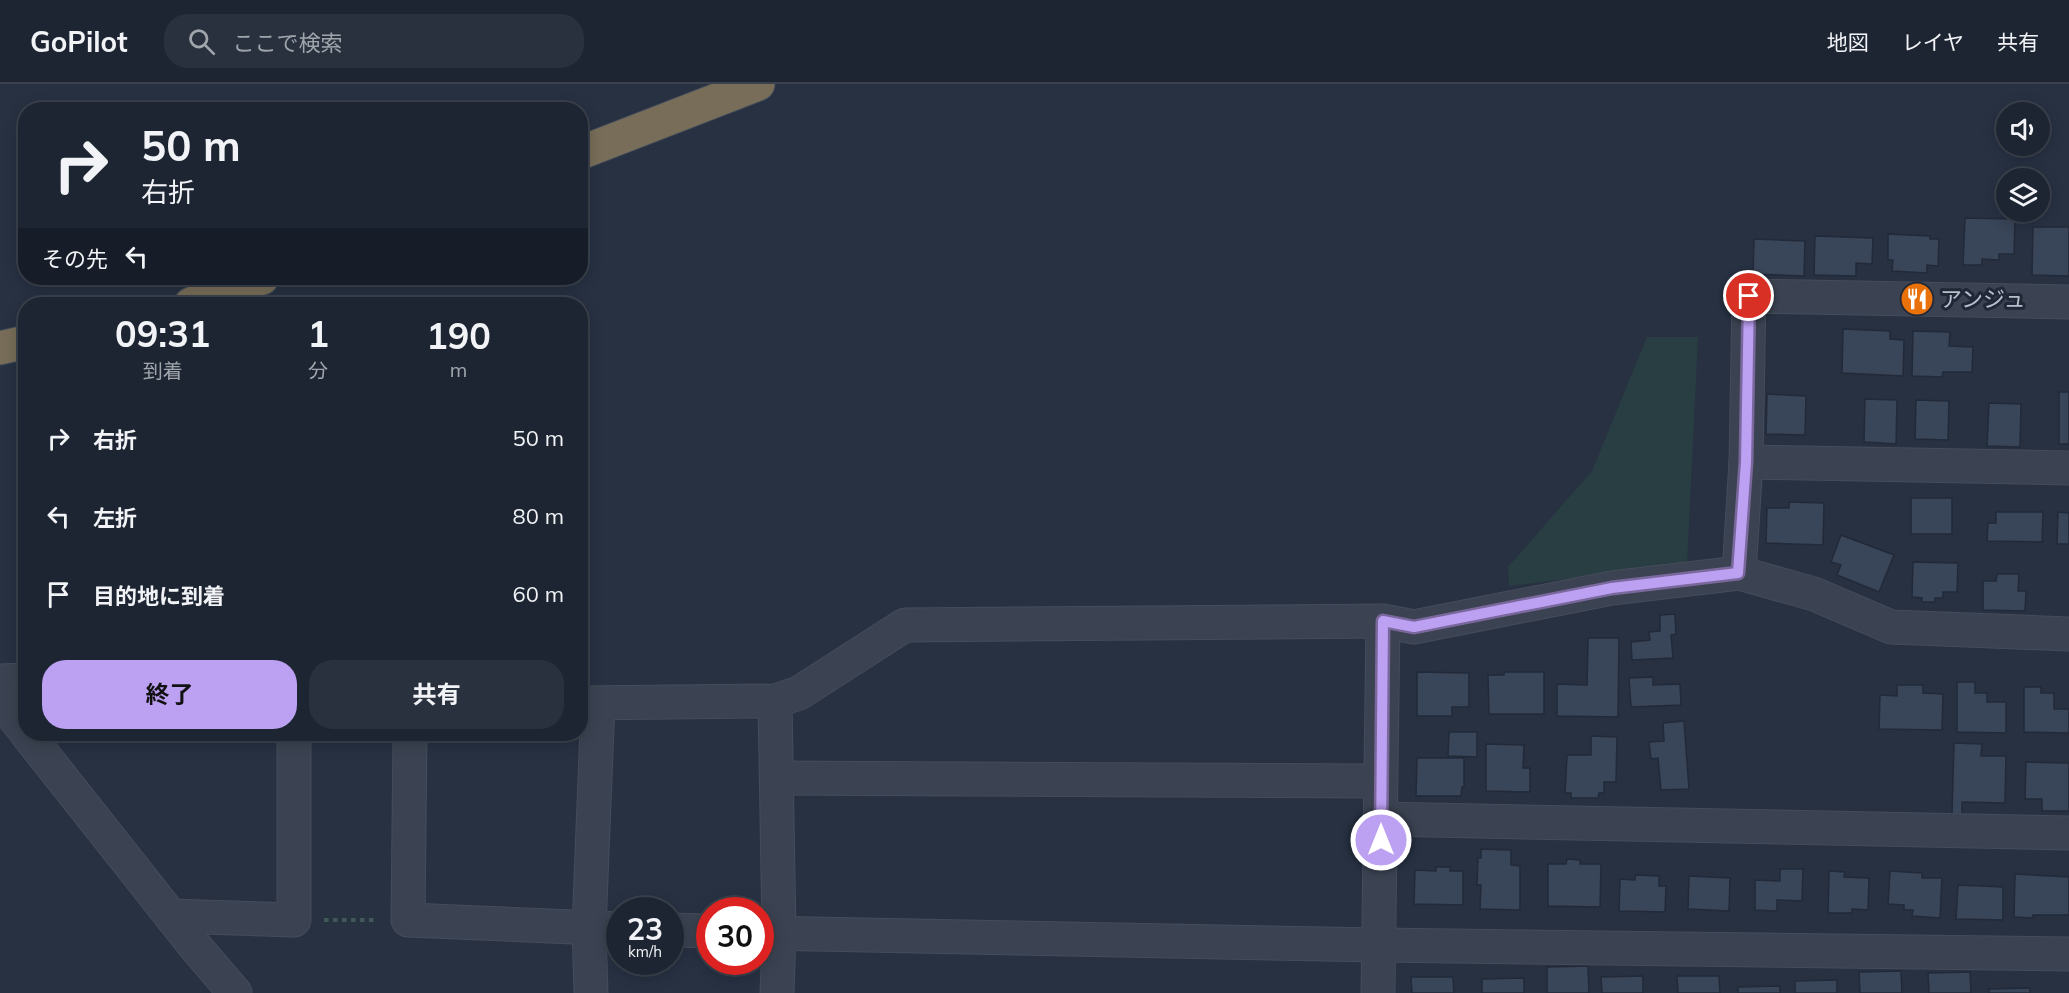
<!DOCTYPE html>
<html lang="ja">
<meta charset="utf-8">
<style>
:root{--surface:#1d2532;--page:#2a313e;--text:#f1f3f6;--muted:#a0a5ac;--line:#3b424d;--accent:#bca0f2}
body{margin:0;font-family:Mulish,"Noto Sans JP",sans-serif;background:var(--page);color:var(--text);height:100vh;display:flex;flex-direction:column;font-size:22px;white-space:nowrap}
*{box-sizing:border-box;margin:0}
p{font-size:20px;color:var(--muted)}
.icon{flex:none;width:33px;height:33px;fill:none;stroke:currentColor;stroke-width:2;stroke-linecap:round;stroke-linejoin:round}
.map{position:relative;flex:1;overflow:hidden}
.sheet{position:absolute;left:18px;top:213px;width:570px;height:444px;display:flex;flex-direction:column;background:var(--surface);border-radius:24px;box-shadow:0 3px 15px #0003,0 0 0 2px var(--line)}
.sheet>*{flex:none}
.hud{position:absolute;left:18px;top:18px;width:570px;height:183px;border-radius:24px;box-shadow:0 3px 15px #0003,0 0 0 2px var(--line);background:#1d2532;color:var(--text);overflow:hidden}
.controls{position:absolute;left:1996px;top:18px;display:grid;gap:12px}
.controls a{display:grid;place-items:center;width:54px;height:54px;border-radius:50%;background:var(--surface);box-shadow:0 3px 15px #0003,0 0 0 2px var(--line);font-size:30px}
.speed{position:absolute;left:606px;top:813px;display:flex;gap:12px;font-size:30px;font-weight:700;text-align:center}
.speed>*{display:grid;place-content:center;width:78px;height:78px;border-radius:50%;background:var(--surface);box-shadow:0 3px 15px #0003,0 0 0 2px var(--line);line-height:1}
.speed small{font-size:15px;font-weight:400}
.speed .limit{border:9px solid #d22;background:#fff;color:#111}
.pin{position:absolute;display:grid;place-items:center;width:51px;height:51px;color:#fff;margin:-26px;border:3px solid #fff;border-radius:50%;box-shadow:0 2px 6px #0007}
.me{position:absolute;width:66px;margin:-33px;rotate:0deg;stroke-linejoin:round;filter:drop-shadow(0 0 4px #0008)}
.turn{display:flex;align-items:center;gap:21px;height:126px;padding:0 24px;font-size:27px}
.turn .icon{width:78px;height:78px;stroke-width:2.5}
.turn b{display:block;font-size:42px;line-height:51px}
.then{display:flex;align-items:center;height:57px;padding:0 24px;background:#0003;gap:12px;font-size:22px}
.eta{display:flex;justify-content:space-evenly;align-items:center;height:102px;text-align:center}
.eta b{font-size:36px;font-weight:700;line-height:42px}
.cta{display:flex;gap:12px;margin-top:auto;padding:12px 24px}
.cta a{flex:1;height:69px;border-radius:24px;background:var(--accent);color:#111;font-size:24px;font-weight:700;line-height:69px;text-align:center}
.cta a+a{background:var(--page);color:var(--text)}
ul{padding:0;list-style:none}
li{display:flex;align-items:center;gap:18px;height:78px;padding:0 24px}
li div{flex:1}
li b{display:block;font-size:22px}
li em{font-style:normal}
header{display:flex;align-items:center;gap:36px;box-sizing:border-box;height:84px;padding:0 30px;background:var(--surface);border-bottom:2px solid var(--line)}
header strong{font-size:28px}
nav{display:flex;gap:33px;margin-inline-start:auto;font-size:21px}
.search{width:420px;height:54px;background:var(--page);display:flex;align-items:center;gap:15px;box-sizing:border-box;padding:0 21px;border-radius:24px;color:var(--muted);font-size:22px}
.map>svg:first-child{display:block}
.green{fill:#293e43}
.building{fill:#394558;stroke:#222a39;stroke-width:1.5}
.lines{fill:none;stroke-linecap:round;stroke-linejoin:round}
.minor-casing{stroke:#454c5b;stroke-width:35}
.highway-casing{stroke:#464e5c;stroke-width:35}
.path{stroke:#42575a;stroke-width:4;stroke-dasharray:4.5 4.5;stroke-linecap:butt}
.minor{stroke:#3b4352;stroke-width:33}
.highway{stroke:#776d58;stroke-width:33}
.route-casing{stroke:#7a689d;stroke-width:15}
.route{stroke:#bca0f2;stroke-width:10}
.labels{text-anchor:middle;stroke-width:6;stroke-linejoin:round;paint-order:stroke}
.poi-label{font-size:22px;fill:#b8bfcb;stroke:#202837;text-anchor:start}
</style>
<header>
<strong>GoPilot</strong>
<div class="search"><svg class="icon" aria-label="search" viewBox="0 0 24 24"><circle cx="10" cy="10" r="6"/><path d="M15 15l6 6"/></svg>ここで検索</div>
<nav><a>地図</a><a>レイヤ</a><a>共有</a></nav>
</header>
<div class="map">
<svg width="2069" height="909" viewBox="0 0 2069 909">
<rect width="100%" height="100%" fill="#273142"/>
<!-- green -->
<polygon class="green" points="1647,253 1698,253 1687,480 1509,502 1508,483 1592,387"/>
<!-- building -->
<g class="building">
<polygon points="1965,134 2015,135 2014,170 1999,170 1999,176 1982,175 1982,181 1963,181"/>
<polygon points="2033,143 2069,143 2069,192 2032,191"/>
<polygon points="1888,150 1930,152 1930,155 1939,155 1938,182 1927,181 1927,189 1892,187 1893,176 1888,176"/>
<polygon points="1815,152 1873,154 1872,180 1856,179 1856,192 1814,191"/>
<polygon points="1754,155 1805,157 1804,192 1753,190"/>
<polygon points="1843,245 1890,247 1890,255 1904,256 1903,292 1842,289"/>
<polygon points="1913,247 1950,248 1949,262 1973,263 1972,288 1943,288 1942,293 1912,292"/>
<rect x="2059" y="308" width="10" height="52"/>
<polygon points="1767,310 1806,312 1805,351 1766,350"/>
<polygon points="1865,315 1897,316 1896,360 1864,358"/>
<polygon points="1916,316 1949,317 1948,356 1915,355"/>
<polygon points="1989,319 2021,320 2020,363 1987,362"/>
<rect x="1911" y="414" width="41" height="36"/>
<polygon points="1789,418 1824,419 1823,461 1766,459 1767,424 1789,424"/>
<polygon points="1996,428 2043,428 2042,458 1987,457 1988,439 1996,439"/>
<polygon points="2058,428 2069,429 2069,460 2057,460"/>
<polygon points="1841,451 1894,471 1879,508 1837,491 1841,481 1831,478"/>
<polygon points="1913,478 1958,479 1957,508 1943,508 1943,514 1935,514 1935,518 1922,518 1922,514 1912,513"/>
<polygon points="1997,490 2019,490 2018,507 2026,507 2025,527 1983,526 1983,497 1996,497"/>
<polygon points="1675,530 1676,550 1671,551 1673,574 1632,576 1631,558 1650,556 1649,548 1660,547 1660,531"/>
<polygon points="1588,554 1619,554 1618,633 1557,632 1557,600 1587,601"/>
<polygon points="1417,588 1469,589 1469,623 1452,623 1452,632 1417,632"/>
<polygon points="1504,588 1544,588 1544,630 1489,630 1488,591 1504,591"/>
<polygon points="1653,593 1653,601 1680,600 1681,621 1631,623 1629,594"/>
<polygon points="1957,598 1975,598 1975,609 1987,609 1987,618 2006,618 2006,649 1957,648"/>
<polygon points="1897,601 1923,601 1923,609 1943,610 1942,646 1879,645 1880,611 1897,612"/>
<polygon points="2024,603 2041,603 2041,609 2054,609 2054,625 2069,625 2069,649 2024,648"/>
<polygon points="1684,637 1689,705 1661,706 1658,674 1651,675 1649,658 1664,657 1663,639"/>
<polygon points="1449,648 1477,648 1477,673 1448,672"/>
<polygon points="1591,652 1617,653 1616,698 1604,698 1604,709 1599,709 1598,714 1571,714 1571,709 1565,709 1567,671 1591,671"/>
<polygon points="1954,659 1982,660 1981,672 2006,672 2005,719 1962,718 1962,730 1952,730"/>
<polygon points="1486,660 1524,661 1523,684 1530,684 1530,708 1486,707"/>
<polygon points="1417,674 1464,674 1464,703 1462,703 1461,712 1416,712"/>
<polygon points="2026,678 2069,679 2069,727 2042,727 2042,715 2025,715"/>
<polygon points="1481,765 1511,766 1511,781 1520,782 1520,826 1480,825 1481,801 1477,801 1478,774 1481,774"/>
<polygon points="1567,775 1580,776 1580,780 1601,780 1600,823 1548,822 1548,780 1566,780"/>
<polygon points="1436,783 1450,783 1450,787 1463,787 1463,821 1414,820 1415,786 1436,787"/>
<polygon points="1780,785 1803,785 1802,817 1777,816 1777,827 1755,826 1755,796 1780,797"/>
<polygon points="1829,787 1845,788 1844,793 1869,794 1868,826 1852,825 1852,829 1828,829"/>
<polygon points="1890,787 1922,789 1922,794 1942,794 1940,834 1912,832 1913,826 1904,826 1904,821 1888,820"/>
<polygon points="2015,790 2069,793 2069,831 2033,831 2032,834 2014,833"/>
<polygon points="1635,791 1659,792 1659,802 1666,802 1665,828 1619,827 1620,795 1635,796"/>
<polygon points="1689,792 1730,794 1729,827 1688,825"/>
<polygon points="1958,801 2003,803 2003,836 1956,835"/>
<polygon points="1588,882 1589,909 1547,909 1547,883"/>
<polygon points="1901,887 1902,909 1860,909 1859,888"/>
<polygon points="1970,888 1971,909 1929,909 1928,889"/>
<polygon points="1643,892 1643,909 1602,909 1601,893"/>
<polygon points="1677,892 1719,892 1720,909 1678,909"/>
<polygon points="1411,893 1453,893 1454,909 1412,909"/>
<polygon points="1524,894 1524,909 1482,909 1482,895"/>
<polygon points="1837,896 1837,909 1795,909 1795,897"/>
<polygon points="1780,902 1780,909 1738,909 1738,903"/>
<polygon points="2030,904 2030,909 1989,909 1989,905"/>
</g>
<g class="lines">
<!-- minor casing -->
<g class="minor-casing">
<g id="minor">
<polyline points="1746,378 2069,384"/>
<polyline points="1739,489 1746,378 1749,212 2069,218"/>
<polyline points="0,597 26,596"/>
<polyline points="0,616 26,648"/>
<polyline points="775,617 779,849 777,909"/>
<polyline points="580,619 775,617 799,609 905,541 1383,537 1414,543 1612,504 1739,489 1814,510 1891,543 2069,550"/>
<polyline points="27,650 193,860 235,909"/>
<polyline points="410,650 408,836 620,845"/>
<polyline points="777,694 1380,697"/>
<polyline points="1381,735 2069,749"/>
<polyline points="171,832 294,836 294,650"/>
<polyline points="670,846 710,847"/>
<polyline points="760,849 1379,861 2069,870"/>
<polyline points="591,909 589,844 598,620"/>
<polyline points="1378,909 1383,537"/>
</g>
</g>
<!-- highway casing -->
<g class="highway-casing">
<g id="highway">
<polyline points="580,69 758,0"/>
<polyline points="191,220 262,194"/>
<polyline points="0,264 26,258"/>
</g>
</g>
<!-- path -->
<polyline class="path" points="324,836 377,836"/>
<!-- minor -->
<use href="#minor" class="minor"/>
<!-- highway -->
<use href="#highway" class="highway"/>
</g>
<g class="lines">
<!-- route casing -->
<g class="route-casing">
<polyline id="route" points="1381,756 1383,537 1414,543 1612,504 1738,489 1746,378 1749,212"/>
</g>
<!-- route -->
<use href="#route" class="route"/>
</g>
<!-- icons -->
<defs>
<g id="restaurant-disc" transform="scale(1.725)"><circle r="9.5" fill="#e8710a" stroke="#202837"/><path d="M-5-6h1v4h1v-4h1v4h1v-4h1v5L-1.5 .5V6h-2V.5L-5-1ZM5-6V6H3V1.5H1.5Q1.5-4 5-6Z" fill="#fff"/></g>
</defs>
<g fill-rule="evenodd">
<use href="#restaurant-disc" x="1917" y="215"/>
</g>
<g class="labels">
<!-- poi labels -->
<g class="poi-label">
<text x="1940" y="223">アンジュ</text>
</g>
</g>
</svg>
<div class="controls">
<a><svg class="icon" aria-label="sound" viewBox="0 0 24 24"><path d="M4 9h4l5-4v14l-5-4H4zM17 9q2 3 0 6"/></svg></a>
<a><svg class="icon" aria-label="layers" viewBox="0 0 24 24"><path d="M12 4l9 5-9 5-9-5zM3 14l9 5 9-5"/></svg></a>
</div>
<div class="speed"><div>23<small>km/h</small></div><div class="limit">30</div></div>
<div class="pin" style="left:1749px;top:212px;background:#d93025"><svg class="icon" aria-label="arrive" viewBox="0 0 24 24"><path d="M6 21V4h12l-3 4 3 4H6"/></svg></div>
<svg class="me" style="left:1381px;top:756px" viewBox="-20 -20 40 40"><circle r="17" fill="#bca0f2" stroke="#fff" stroke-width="3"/><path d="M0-11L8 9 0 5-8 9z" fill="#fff"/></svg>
<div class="hud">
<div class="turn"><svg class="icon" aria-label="right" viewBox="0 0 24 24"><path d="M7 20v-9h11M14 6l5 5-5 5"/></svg><div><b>50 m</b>右折</div></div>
<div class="then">その先<svg class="icon" aria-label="left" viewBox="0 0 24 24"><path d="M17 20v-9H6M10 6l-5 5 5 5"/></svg></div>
</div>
<section class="sheet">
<div class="eta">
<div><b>09:31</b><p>到着</p></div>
<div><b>1</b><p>分</p></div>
<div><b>190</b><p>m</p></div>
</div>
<ul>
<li><svg class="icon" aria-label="right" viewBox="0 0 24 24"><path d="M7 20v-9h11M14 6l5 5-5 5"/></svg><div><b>右折</b></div><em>50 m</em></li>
<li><svg class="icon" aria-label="left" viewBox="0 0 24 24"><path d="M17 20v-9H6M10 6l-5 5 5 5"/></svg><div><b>左折</b></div><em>80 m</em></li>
<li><svg class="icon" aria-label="arrive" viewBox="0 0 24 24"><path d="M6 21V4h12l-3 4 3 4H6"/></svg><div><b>目的地に到着</b></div><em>60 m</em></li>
</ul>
<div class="cta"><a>終了</a><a>共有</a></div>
</section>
</div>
